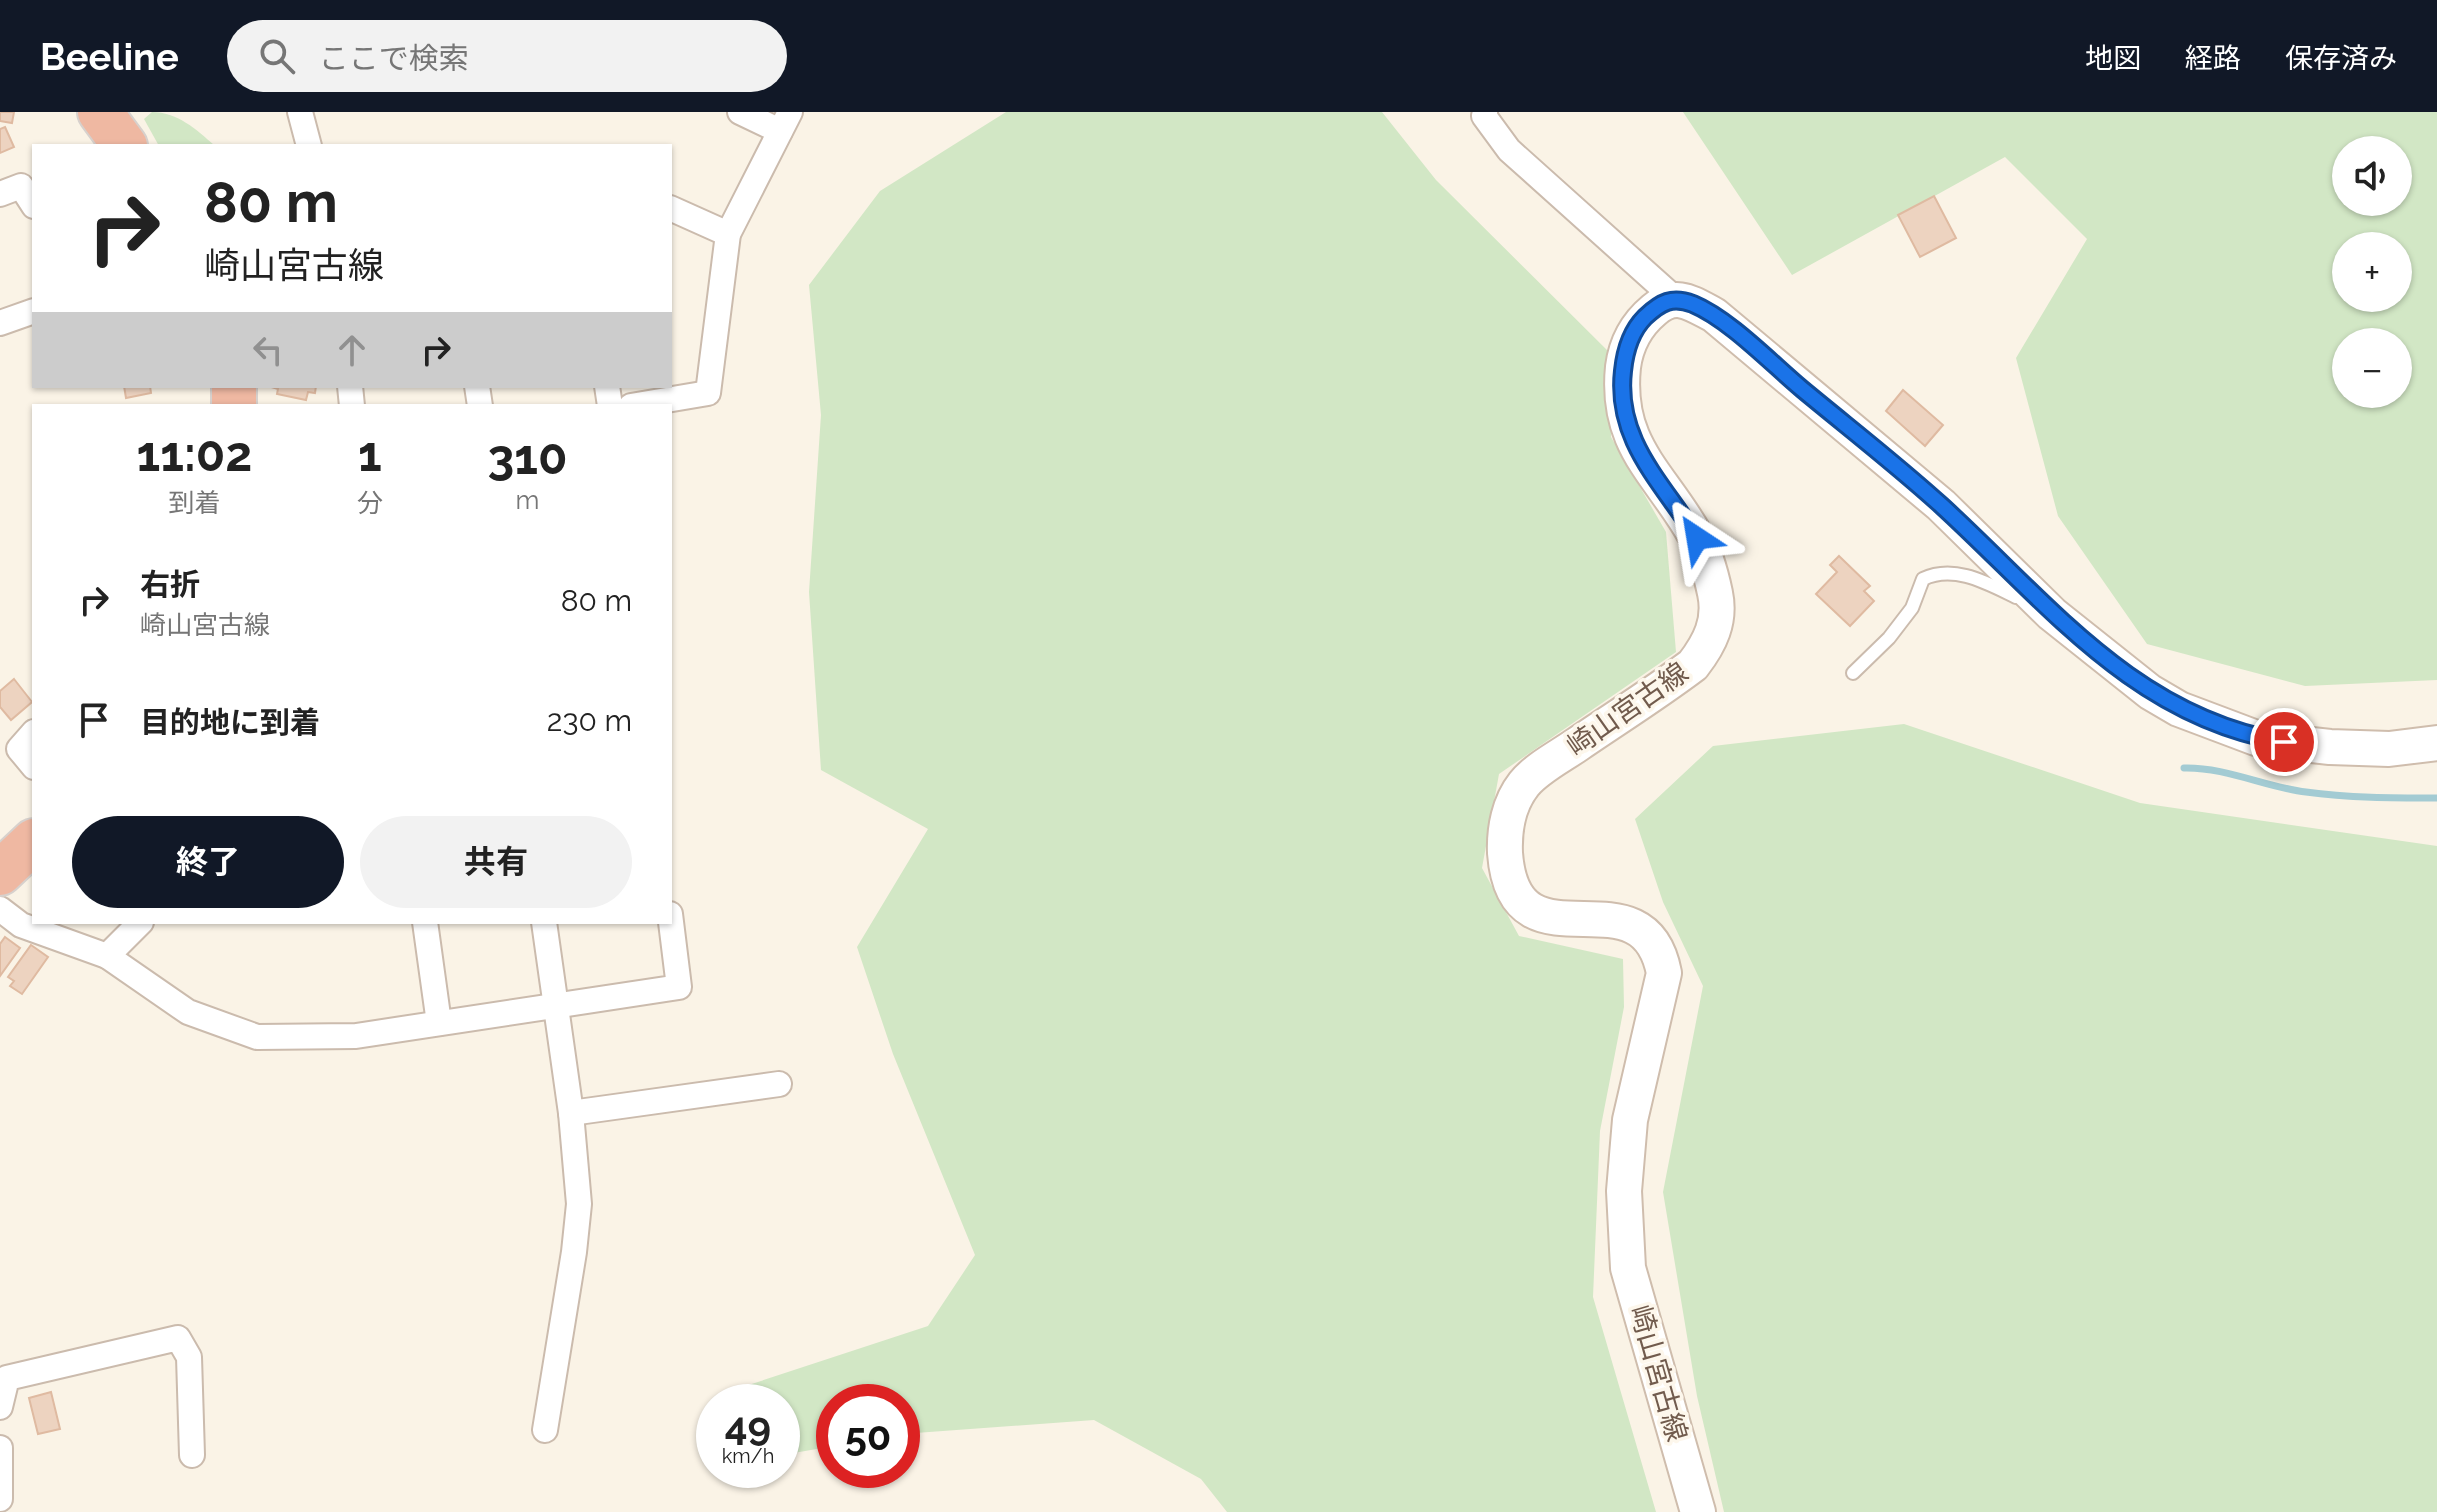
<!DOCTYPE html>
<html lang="ja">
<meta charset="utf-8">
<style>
:root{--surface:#fff;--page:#f2f2f2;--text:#222;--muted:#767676;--accent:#111827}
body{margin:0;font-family:Raleway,"Noto Sans JP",sans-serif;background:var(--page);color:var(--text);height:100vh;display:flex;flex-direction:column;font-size:30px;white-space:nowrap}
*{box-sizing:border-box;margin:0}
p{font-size:26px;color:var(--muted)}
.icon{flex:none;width:44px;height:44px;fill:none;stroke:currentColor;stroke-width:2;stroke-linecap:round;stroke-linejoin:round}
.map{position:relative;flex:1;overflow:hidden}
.side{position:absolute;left:32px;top:292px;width:640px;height:520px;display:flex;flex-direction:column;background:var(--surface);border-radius:0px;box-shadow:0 2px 6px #0004}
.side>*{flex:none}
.guide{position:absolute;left:32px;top:32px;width:640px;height:244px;border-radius:0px;box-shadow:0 2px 6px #0004;background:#fff;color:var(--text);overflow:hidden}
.fabs{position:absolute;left:2332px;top:24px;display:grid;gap:16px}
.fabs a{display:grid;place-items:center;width:80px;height:80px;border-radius:50%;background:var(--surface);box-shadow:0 2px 6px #0004;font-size:40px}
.speed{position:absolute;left:696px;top:1272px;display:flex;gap:16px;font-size:40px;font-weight:700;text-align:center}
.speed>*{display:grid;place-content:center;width:104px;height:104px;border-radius:50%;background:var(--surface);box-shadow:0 2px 6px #0004;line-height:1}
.speed small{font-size:20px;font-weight:400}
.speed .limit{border:12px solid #d22;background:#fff;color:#111}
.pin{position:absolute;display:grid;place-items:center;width:68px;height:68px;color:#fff;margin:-34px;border:4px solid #fff;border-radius:50%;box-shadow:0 2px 8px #0007}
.me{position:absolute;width:88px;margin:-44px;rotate:327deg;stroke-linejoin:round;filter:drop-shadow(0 0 6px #0008)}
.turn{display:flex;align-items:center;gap:28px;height:168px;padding:0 40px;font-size:36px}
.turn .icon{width:104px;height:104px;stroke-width:2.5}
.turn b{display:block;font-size:56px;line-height:68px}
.lanes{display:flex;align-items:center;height:76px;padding:0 40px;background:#0003;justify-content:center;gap:40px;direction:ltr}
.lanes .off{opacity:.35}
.eta{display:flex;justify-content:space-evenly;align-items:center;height:136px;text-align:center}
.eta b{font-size:48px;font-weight:700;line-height:56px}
.action{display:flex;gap:16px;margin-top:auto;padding:16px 40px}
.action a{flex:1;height:92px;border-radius:48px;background:var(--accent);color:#fff;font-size:32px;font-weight:700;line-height:92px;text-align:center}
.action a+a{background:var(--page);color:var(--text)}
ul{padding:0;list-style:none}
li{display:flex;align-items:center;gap:24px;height:120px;padding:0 40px}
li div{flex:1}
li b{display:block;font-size:30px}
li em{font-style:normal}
header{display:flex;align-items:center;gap:48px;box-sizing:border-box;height:112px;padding:0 40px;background:var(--accent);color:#fff}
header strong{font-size:38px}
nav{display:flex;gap:44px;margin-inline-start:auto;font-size:28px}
.search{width:560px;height:72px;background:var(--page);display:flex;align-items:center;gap:20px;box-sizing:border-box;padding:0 28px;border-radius:44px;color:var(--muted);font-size:30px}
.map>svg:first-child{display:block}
.green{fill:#d2e7c5;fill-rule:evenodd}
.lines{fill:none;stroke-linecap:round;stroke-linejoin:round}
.stream{stroke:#a3cbd3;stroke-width:7}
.building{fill:#edd3c0;stroke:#dfbaa1;stroke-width:2}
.lane-casing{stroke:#cbbbad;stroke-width:16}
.street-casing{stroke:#cbbbad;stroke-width:28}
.secondary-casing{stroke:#cfbdad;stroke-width:38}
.highway-casing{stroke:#d7d1cd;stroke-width:48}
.lane{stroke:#fff;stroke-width:12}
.street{stroke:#fff;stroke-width:24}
.secondary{stroke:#fff;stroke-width:34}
.highway{stroke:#efb8a2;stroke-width:44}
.route-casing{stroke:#114b97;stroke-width:20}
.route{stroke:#1a73e8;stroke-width:14}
.labels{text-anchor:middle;stroke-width:7;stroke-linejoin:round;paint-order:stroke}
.street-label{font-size:28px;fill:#715b4d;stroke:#fdf7ec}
</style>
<header>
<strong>Beeline</strong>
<div class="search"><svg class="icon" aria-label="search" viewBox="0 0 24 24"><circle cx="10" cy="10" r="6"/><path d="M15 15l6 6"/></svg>ここで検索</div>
<nav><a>地図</a><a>経路</a><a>保存済み</a></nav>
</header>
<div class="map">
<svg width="2437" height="1400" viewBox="0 0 2437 1400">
<rect width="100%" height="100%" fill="#faf3e6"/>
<!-- green -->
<g class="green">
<path d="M152,0C177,0 196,17 215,34H159L144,7Z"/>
<polygon points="1006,0 1382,0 1436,68 1614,245 1611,325 1666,420 1676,540 1499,662 1482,756 1519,824 1623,847 1624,895 1600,1019 1593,1185 1656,1400 1227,1400 1201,1367 1094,1308 902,1322 902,1290 834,1290 834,1334 782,1343 782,1290 715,1290 715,1284 928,1214 975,1143 893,942 857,835 928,717 821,658 809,480 821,303 809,173 880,79"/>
<path d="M1683,0H2437V568L2305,574L2147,532L2058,404L2016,246L2087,127L2005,45L1792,163ZM2346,38H2398V90H2346ZM2346,134H2398V186H2346ZM2346,230H2398V282H2346Z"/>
<polygon points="1904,612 2140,691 2437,734 2437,1400 1724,1400 1697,1284 1663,1080 1703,874 1663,790 1635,707 1713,634"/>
</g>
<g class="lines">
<!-- stream -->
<path class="stream" d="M2184,656C2226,655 2265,675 2306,680C2348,686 2394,686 2437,686"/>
</g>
<!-- building -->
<g class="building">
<polygon points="0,0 14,0 12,11 0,9"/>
<polygon points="5,15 14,35 0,41 0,17"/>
<polygon points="1934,84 1956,126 1920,145 1898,103"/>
<polygon points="124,274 150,274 151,281 126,286"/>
<polygon points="268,274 316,274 315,281 308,280 306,288 277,282 278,277"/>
<polygon points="1903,278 1943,313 1925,334 1886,299"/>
<polygon points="1839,444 1870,474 1864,479 1874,489 1850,514 1816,482 1837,460 1830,453"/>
<polygon points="14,567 32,590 11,608 0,595 0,579"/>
<polygon points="5,825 20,836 0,864 0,832"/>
<polygon points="31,833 48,845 22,882 10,874 14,869 8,865"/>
<polygon points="51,1280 60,1317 38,1322 29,1286"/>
</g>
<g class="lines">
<!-- lane casing -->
<g class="lane-casing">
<path id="lane" d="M1853,561L1889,526L1912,496L1923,467C1954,452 1987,471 2016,485"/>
</g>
<!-- street casing -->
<g class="street-casing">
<g id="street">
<polyline points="300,0 309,34"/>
<polyline points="740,0 780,19"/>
<polyline points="1485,0 1484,4 1509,38 1674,186"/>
<polyline points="0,82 21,74 34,94"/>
<polyline points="670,96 728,122"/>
<polyline points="0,211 34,199"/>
<polyline points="350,274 352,294"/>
<polyline points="477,274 480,294"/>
<polyline points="607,274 610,294"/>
<polyline points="631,294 708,281 728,122 790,0"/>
<polyline points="34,620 19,637 34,655"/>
<polyline points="0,797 21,813 107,844 188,900 257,925 356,924 679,875 670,802"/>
<polyline points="425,810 439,911"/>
<polyline points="544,810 571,1001 579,1092 574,1140 545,1318"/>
<polyline points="107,844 141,810"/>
<polyline points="571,1001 779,972"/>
<polyline points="0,1295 7,1266 178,1226 189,1245 192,1343"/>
<polyline points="0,1336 0,1387"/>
</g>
</g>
<!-- secondary casing -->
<g class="secondary-casing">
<path id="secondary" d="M1698,1400L1628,1156L1624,1079L1630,1008L1664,861C1643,751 1514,867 1505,741C1504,717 1509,691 1524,672C1537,656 1561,644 1578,632C1616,606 1656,581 1693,553C1710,531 1721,509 1715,481C1711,462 1705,440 1695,423C1660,361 1615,334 1623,255C1626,232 1636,213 1654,198C1676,179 1691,191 1714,203L1941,393L2052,502L2150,580L2179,597L2256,626L2284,630L2330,635L2389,637L2437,631"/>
</g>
<!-- highway casing -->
<g class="highway-casing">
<g id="highway">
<polyline points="100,0 125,34"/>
<polyline points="234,294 234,274"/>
<polyline points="0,761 34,729"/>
</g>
</g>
<!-- lane -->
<use href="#lane" class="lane"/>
<!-- street -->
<use href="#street" class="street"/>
<!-- secondary -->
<use href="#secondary" class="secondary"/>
<!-- highway -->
<use href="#highway" class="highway"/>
</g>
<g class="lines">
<!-- route casing -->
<g class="route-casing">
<path id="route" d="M1697,426C1663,371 1615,329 1623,259C1625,239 1630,220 1645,205C1661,190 1672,184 1693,192C1729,207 1771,251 1802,277C1849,316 1897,353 1942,394C2047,490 2134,605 2284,630"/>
</g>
<!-- route -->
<use href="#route" class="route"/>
</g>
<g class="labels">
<!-- street labels -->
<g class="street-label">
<text transform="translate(1627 597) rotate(-35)" y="10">崎山宮古線</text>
<text transform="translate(1659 1261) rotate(74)" y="10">崎山宮古線</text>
</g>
</g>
</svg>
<div class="fabs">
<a><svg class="icon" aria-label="sound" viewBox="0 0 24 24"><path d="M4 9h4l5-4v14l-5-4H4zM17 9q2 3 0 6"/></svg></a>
<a>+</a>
<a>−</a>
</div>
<div class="speed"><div>49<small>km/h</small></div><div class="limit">50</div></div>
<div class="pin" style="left:2284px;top:630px;background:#d93025"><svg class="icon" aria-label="arrive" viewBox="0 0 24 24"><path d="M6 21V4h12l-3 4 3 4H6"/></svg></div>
<svg class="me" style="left:1697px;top:426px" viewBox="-20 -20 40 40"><path d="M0-17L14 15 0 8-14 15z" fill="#1a73e8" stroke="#fff" stroke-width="4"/></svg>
<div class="guide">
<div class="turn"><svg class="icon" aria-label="right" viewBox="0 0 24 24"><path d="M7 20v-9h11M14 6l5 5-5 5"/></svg><div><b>80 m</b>崎山宮古線</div></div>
<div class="lanes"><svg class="icon off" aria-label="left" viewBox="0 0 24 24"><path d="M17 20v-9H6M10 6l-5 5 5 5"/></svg><svg class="icon off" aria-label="ahead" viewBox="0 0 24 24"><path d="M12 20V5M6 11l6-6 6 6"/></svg><svg class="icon" aria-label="right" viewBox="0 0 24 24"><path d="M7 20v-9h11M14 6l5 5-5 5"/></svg></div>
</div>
<section class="side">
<div class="eta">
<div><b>11:02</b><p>到着</p></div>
<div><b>1</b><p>分</p></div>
<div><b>310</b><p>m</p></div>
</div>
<ul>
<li><svg class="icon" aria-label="right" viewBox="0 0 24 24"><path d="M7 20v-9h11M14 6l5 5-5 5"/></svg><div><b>右折</b><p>崎山宮古線</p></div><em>80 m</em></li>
<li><svg class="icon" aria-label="arrive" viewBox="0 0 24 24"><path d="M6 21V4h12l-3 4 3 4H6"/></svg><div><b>目的地に到着</b></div><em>230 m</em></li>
</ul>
<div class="action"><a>終了</a><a>共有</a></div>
</section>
</div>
